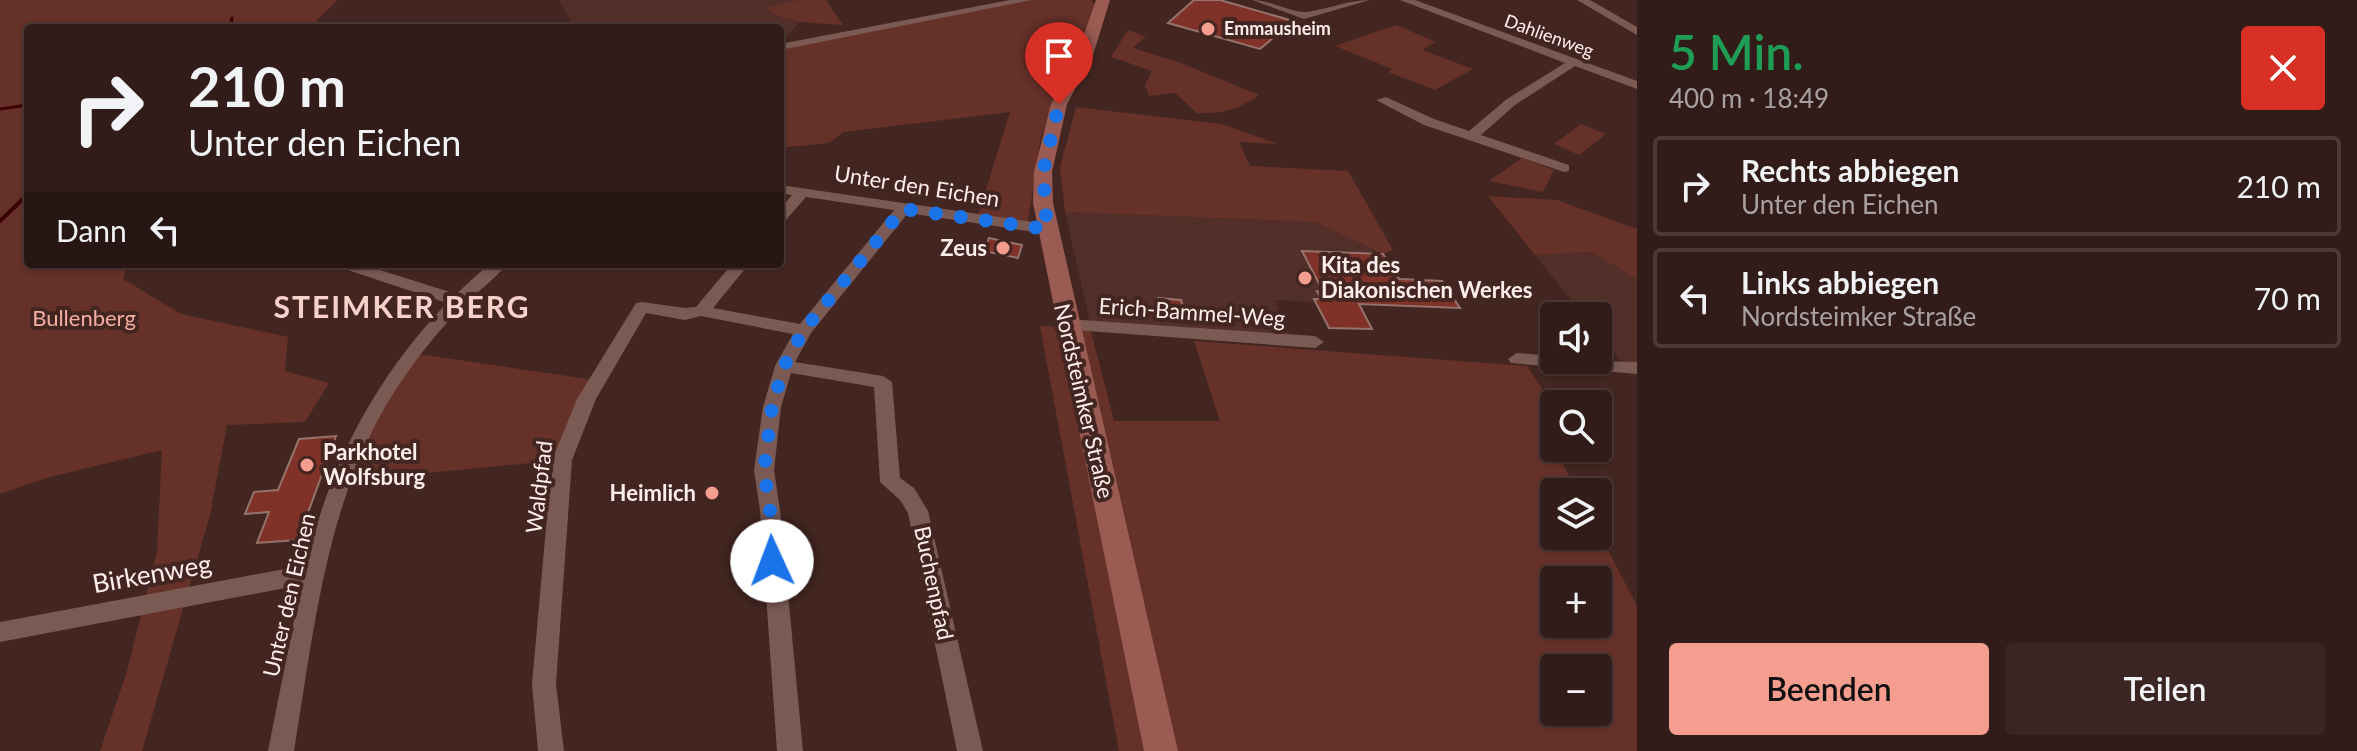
<!DOCTYPE html>
<html lang="de">
<meta charset="utf-8">
<style>
:root{--surface:#321c19;--page:#3a2522;--text:#f1f3f6;--muted:#a8a1a2;--line:#4d3a38;--accent:#f59d8e}
body{margin:0;font-family:Lato,sans-serif;background:var(--page);color:var(--text);height:100vh;display:flex;flex-direction:column;font-size:30px;white-space:nowrap}
*{box-sizing:border-box;margin:0}
p{font-size:26px;color:var(--muted)}
.icon{flex:none;width:44px;height:44px;fill:none;stroke:currentColor;stroke-width:2;stroke-linecap:round;stroke-linejoin:round}
.map{position:relative;flex:1;overflow:hidden}
.details{display:flex;flex-direction:column;background:var(--surface);width:720px}
.details>*{flex:none}
.top-card{position:absolute;left:24px;top:24px;width:760px;height:244px;border-radius:8px;box-shadow:0 2px 6px #0004,0 0 0 2px var(--line);background:#321c19;color:var(--text);overflow:hidden}
.buttons{position:absolute;left:1540px;top:302px;display:grid;gap:16px}
.buttons a{display:grid;place-items:center;width:72px;height:72px;border-radius:8px;background:var(--surface);box-shadow:0 2px 6px #0004,0 0 0 2px var(--line);font-size:40px}
.pin{position:absolute;display:grid;place-items:center;width:68px;height:68px;color:#fff;margin:-82px -34px;border-radius:50% 50% 50% 0;rotate:-45deg;box-shadow:0 0 8px #0007}
.pin .icon{rotate:45deg}
.me{position:absolute;width:88px;margin:-44px;rotate:358deg;stroke-linejoin:round;filter:drop-shadow(0 0 6px #0008)}
.turn{display:flex;align-items:center;gap:28px;height:168px;padding:0 32px;font-size:36px}
.turn .icon{width:104px;height:104px;stroke-width:2.5}
.turn b{display:block;font-size:56px;line-height:68px}
.then{display:flex;align-items:center;height:76px;padding:0 32px;background:#0003;gap:16px;font-size:30px}
.round{display:grid;place-items:center;flex:none;width:84px;height:84px;border-radius:8px;background:var(--page)}
.headline{display:flex;align-items:center;justify-content:space-between;height:136px;padding:0 32px}
h1{font-size:48px;font-weight:600;line-height:60px;color:#1e9e55}
.primary-button{display:flex;gap:16px;margin-top:auto;padding:16px 32px}
.primary-button a{flex:1;height:92px;border-radius:8px;background:var(--accent);color:#111;font-size:32px;font-weight:600;line-height:92px;text-align:center}
.primary-button a+a{background:var(--page);color:var(--text)}
ul{padding:0;list-style:none}
li{display:flex;align-items:center;gap:24px;height:100px;margin:0 16px 12px;padding:0 16px;border:4px solid var(--line);border-radius:8px}
li div{flex:1}
li b{display:block;font-size:30px}
li em{font-style:normal}
main{display:flex;flex:1;min-height:0}
.map>svg:first-child{display:block}
.built{fill:#532f29}
.green{fill:#653129;fill-rule:evenodd}
.lines{fill:none;stroke-linecap:round;stroke-linejoin:round}
.stream-far1{stroke:#3a0100;stroke-width:3}
.stream{stroke:#3a0100;stroke-width:4}
.building{fill:#803228;stroke:#95736d;stroke-width:2}
.street{fill:#7b5a54;fill-rule:evenodd}
.secondary{fill:#995b52;fill-rule:evenodd}
.route{stroke:#1a73e8;stroke-width:14;stroke-dasharray:0 25.2}
.poi-dot{fill:#f59d8e;stroke:#432621;stroke-width:3}
.labels{text-anchor:middle;stroke-width:8;stroke-linejoin:round;paint-order:stroke}
.far-poi-label{font-size:18px;font-weight:bold;fill:#ffefec;stroke:#432621;text-anchor:start}
.far-street-label{font-size:18px;fill:#ffefec;stroke:#432621}
.street-label{font-size:22px;fill:#ffefec;stroke:#432621}
.poi-label{font-size:22px;font-weight:bold;fill:#ffefec;stroke:#432621;text-anchor:end}
.park-label{font-size:22px;fill:#f3ada1;stroke:#432621}
.near-street-label{font-size:26px;fill:#ffefec;stroke:#432621}
.district-label{font-size:30px;font-weight:bold;letter-spacing:2px;fill:#f8d1ca;stroke:#432621}
</style>
<main>
<div class="map">
<svg width="1637" height="751" viewBox="0 0 1637 751">
<rect width="100%" height="100%" fill="#432621"/>
<!-- built -->
<g class="built">
<polygon points="559,0 798,0 767,8 779,15 800,21 780,46 780,28 575,28"/>
<polygon points="1065,212 1315,222 1383,254 1391,268 1359,304 1372,329 1329,328 1316,302 1275,300 1290,339 1090,323"/>
<polygon points="1591,252 1637,279 1637,365 1623,364 1598,333 1598,316 1584,316 1535,255"/>
</g>
<!-- green -->
<g class="green">
<polygon points="0,0 338,0 309,28 28,28 28,264 128,264 123,279 181,314 288,337 285,371 329,383 305,422 227,425 210,515 142,751 100,751 127,671 157,551 162,450 46,478 0,494"/>
<path d="M798,0H826L843,25C819,23 785,24 766,8Z"/>
<polygon points="1027,0 1091,0 1096,7 1057,91 1041,137 1028,221 978,215 1010,112 844,132 828,143 780,148 780,46"/>
<polygon points="1396,25 1436,42 1422,50 1473,69 1435,90 1388,72 1392,69 1335,46"/>
<path d="M1128,30L1146,37L1133,48L1181,63L1259,95C1237,110 1223,114 1197,113L1175,93L1149,96L1145,85L1152,71L1111,57Z"/>
<polygon points="1076,107 1222,124 1278,144 1239,142 1250,166 1348,171 1393,250 1383,254 1315,222 1065,212 1060,167"/>
<polygon points="1581,124 1606,134 1579,155 1554,144"/>
<polygon points="1522,158 1554,170 1543,192 1489,181"/>
<polygon points="1488,196 1557,200 1637,229 1637,279 1591,252 1535,255"/>
<path d="M1040,326L1090,328L1114,421H1220L1194,341L1527,366L1554,407V448L1578,492H1554V536H1598V531L1637,606V751H1119ZM1554,580H1598V624H1554ZM1554,668H1598V712H1554Z"/>
<polygon points="411,353 594,380 562,460 343,481"/>
</g>
<g class="lines">
<!-- stream-far1 -->
<g class="stream-far1">
<polyline points="230,28 232,18"/>
<polyline points="0,109 28,105"/>
</g>
<!-- stream -->
<polyline class="stream" points="0,221 28,194"/>
</g>
<!-- building -->
<g class="building">
<polygon points="1194,0 1220,0 1293,21 1260,49 1168,23"/>
<polygon points="989,238 1022,245 1018,258 984,251"/>
<polygon points="1302,251 1383,254 1399,279 1442,281 1460,308 1359,304 1372,329 1329,328 1314,299 1321,299 1317,291 1323,291"/>
<polygon points="1158,298 1181,300 1185,313 1162,312"/>
<polygon points="336,436 298,540 257,543 269,512 245,514 254,492 278,490 299,439"/>
</g>
<g class="lines">
<!-- street -->
<g class="street">
<polygon points="1010,0 1032,0 780,50 780,44"/>
<path d="M1252,0C1271,0 1292,13 1307,12C1329,9 1348,0 1370,0L1304,19Z"/>
<polygon points="1400,0 1415,0 1637,81 1637,89 1575,66 1515,105 1481,135 1569,165 1569,171 1564,172 1424,125 1376,100 1386,97 1434,119 1469,131 1507,99 1565,63"/>
<polygon points="1577,0 1590,0 1637,27 1637,35"/>
<polygon points="306,24 315,28 301,28"/>
<polygon points="780,185 1047,224 1055,229 1047,234 908,213 811,333 795,362 883,376 892,382 900,478 914,488 928,511 983,751 957,751 908,513 900,500 880,482 874,387 791,373 781,407 774,470 780,510 803,751 777,751 760,510 754,470 763,407 775,366 793,334 701,316 685,320 646,313 596,399 572,460 556,684 564,751 538,751 532,684 552,460 577,399 636,303 642,302 685,308 696,307 732,264 749,264 713,308 800,324 894,210 806,197 785,221 780,222 780,209 792,195 780,193"/>
<path d="M337,264H361L456,294L489,264H507C495,279 477,292 463,306C442,327 422,351 405,376C328,484 315,624 294,751H268L301,585L0,642V622L306,565C330,464 375,378 447,303L339,267Z"/>
<polygon points="1067,319 1315,336 1324,342 1315,348 1061,329 1058,325 1061,321"/>
<polygon points="1517,353 1554,356 1554,360 1637,362 1637,374 1511,363 1508,359"/>
</g>
<!-- secondary -->
<polygon class="secondary" points="1096,0 1110,0 1093,55 1067,104 1052,172 1053,203 1178,751 1144,751 1033,203 1034,172 1051,104 1077,55"/>
</g>
<g class="lines">
<!-- route -->
<polyline class="route" points="772,561 770,510 764,470 772,407 784,366 804,330 903,209 1047,229 1043,172 1059,104"/>
</g>
<!-- markers -->
<g class="poi-dot">
<circle cx="1208" cy="29" r="8"/>
<circle cx="1003" cy="248" r="8"/>
<circle cx="1305" cy="278" r="8"/>
<circle cx="307" cy="465" r="8"/>
<circle cx="712" cy="493" r="8"/>
</g>
<g class="labels">
<!-- far-poi labels -->
<g class="far-poi-label">
<text x="1224" y="35">Emmausheim</text>
</g>
<!-- far-street labels -->
<g class="far-street-label">
<text transform="translate(1549 36) rotate(20)" y="6">Dahlienweg</text>
</g>
<!-- street labels -->
<g class="street-label">
<text transform="translate(917 186) rotate(9)" y="8">Unter den Eichen</text>
<text transform="translate(1192 312) rotate(4)" y="8">Erich-Bammel-Weg</text>
<text transform="translate(1084 401) rotate(77)" y="8">Nordsteimker Straße</text>
<text transform="translate(539 487) rotate(-83)" y="8">Waldpfad</text>
<text transform="translate(934 583) rotate(78)" y="8">Buchenpfad</text>
<text transform="translate(289 595) rotate(-77)" y="8">Unter den Eichen</text>
</g>
<!-- poi labels -->
<g class="poi-label">
<text x="987" y="256">Zeus</text>
<text x="1321" y="273" text-anchor="start">Kita des<tspan x="1321" dy="25">Diakonischen Werkes</tspan></text>
<text x="323" y="460" text-anchor="start">Parkhotel<tspan x="323" dy="25">Wolfsburg</tspan></text>
<text x="696" y="501">Heimlich</text>
</g>
<!-- park labels -->
<g class="park-label">
<text x="84" y="326">Bullenberg</text>
</g>
<!-- near-street labels -->
<g class="near-street-label">
<text transform="translate(152 574) rotate(-10)" y="9">Birkenweg</text>
</g>
<!-- district labels -->
<g class="district-label">
<text x="402" y="318">STEIMKER BERG</text>
</g>
</g>
</svg>
<div class="buttons">
<a><svg class="icon" aria-label="sound" viewBox="0 0 24 24"><path d="M4 9h4l5-4v14l-5-4H4zM17 9q2 3 0 6"/></svg></a>
<a><svg class="icon" aria-label="search" viewBox="0 0 24 24"><circle cx="10" cy="10" r="6"/><path d="M15 15l6 6"/></svg></a>
<a><svg class="icon" aria-label="layers" viewBox="0 0 24 24"><path d="M12 4l9 5-9 5-9-5zM3 14l9 5 9-5"/></svg></a>
<a>+</a>
<a>−</a>
</div>
<div class="pin" style="left:1059px;top:104px;background:#d93025"><svg class="icon" aria-label="arrive" viewBox="0 0 24 24"><path d="M6 21V4h12l-3 4 3 4H6"/></svg></div>
<svg class="me" style="left:772px;top:561px" viewBox="-20 -20 40 40"><circle r="19" fill="#fff"/><path d="M0-13L10 11 0 6-10 11z" fill="#1a73e8"/></svg>
<div class="top-card">
<div class="turn"><svg class="icon" aria-label="right" viewBox="0 0 24 24"><path d="M7 20v-9h11M14 6l5 5-5 5"/></svg><div><b>210 m</b>Unter den Eichen</div></div>
<div class="then">Dann<svg class="icon" aria-label="left" viewBox="0 0 24 24"><path d="M17 20v-9H6M10 6l-5 5 5 5"/></svg></div>
</div>
</div>
<section class="details">
<div class="headline"><div><h1>5 Min.</h1><p>400 m · 18:49</p></div><a class="round" style="background:#d93025;color:#fff"><svg class="icon" aria-label="close" viewBox="0 0 24 24"><path d="M6 6l12 12M18 6L6 18"/></svg></a></div>
<ul>
<li><svg class="icon" aria-label="right" viewBox="0 0 24 24"><path d="M7 20v-9h11M14 6l5 5-5 5"/></svg><div><b>Rechts abbiegen</b><p>Unter den Eichen</p></div><em>210 m</em></li>
<li><svg class="icon" aria-label="left" viewBox="0 0 24 24"><path d="M17 20v-9H6M10 6l-5 5 5 5"/></svg><div><b>Links abbiegen</b><p>Nordsteimker Straße</p></div><em>70 m</em></li>
</ul>
<div class="primary-button"><a>Beenden</a><a>Teilen</a></div>
</section>
</main>
